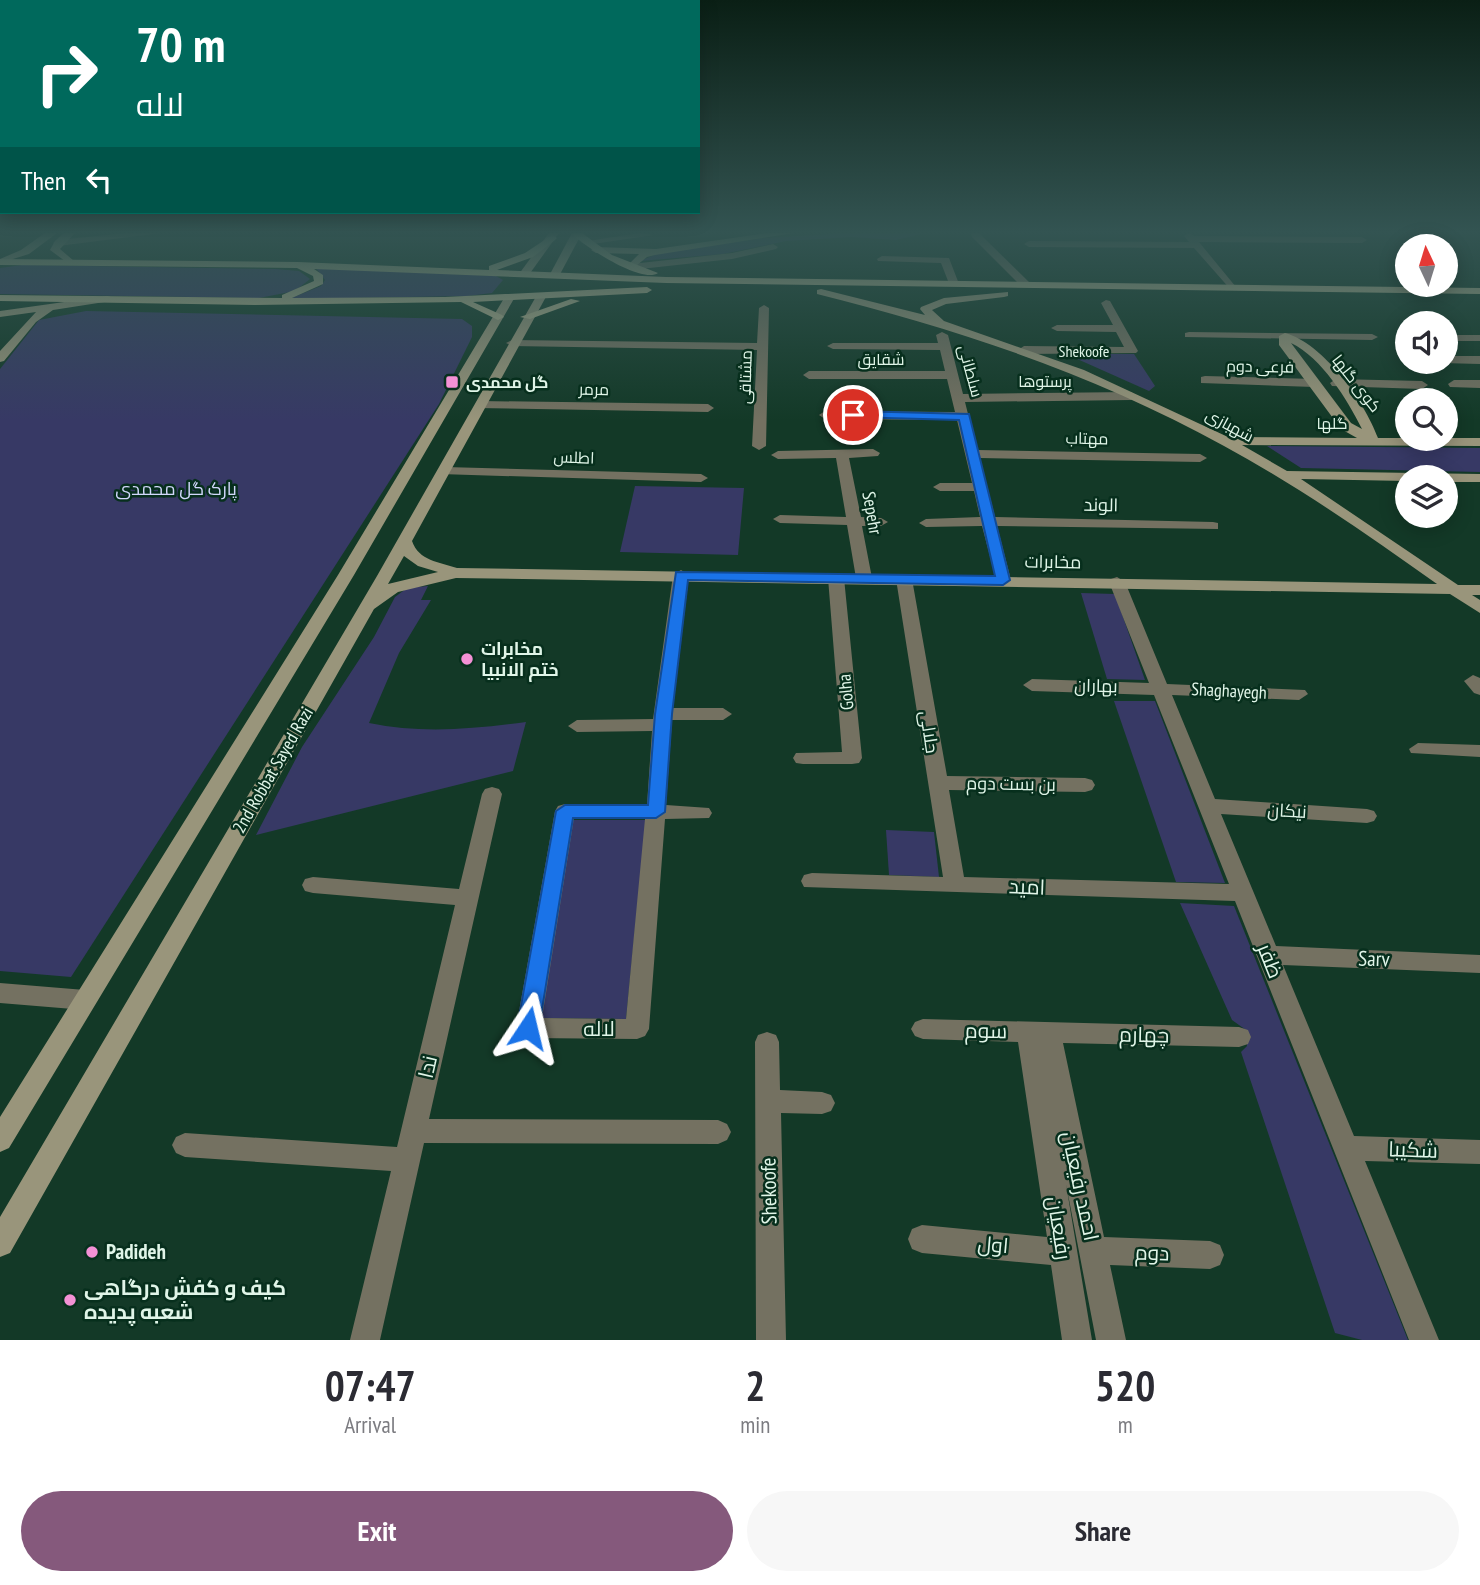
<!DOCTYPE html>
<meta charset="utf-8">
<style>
:root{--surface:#fff;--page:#f7f7f7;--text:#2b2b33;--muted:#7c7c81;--accent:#85597c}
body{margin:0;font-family:"PT Sans Narrow",Cairo,sans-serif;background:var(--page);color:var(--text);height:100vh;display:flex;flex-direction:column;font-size:26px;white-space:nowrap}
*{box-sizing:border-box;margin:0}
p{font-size:23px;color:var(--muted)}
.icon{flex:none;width:38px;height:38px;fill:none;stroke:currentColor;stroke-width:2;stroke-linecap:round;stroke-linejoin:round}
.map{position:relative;height:1340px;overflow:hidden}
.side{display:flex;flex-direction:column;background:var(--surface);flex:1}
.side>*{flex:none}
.guide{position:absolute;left:0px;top:0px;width:700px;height:214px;box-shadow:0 4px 18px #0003;background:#00695c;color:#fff;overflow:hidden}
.needle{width:46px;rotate:356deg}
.fabs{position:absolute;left:1395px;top:234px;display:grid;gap:14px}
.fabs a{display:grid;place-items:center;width:63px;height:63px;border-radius:50%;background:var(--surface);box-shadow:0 4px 18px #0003;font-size:35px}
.pin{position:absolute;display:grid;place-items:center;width:60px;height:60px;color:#fff;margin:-30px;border:4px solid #fff;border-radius:50%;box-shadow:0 2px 7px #0007}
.me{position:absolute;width:77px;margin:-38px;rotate:10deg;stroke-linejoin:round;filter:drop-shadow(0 0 5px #0008)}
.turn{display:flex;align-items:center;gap:24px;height:147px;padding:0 21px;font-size:32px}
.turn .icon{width:91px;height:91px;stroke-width:2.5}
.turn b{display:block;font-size:49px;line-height:60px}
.then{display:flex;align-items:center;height:66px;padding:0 21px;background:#0003;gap:14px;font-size:26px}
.eta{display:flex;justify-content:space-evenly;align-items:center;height:119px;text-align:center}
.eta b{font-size:42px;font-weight:800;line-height:49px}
.button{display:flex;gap:14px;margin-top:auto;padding:14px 21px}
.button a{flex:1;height:80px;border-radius:42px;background:var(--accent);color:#fff;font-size:28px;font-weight:800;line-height:80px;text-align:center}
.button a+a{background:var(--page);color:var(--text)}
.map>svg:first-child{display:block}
.green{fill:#373965}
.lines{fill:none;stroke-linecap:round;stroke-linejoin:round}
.street{fill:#747161;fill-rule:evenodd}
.secondary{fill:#99957b;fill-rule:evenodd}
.primary{fill:#b6b18f;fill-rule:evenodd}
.route{fill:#1a73e8;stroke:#114b97;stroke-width:2}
.poi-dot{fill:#f391d5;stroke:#072f1d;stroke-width:2.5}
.labels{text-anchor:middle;stroke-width:5;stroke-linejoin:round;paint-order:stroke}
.far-street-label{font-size:16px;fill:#e0f5e8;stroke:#072f1d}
.far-poi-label{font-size:16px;font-weight:bold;fill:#e0f5e8;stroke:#072f1d;text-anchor:start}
.park-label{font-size:18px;fill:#d2d7fc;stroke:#072f1d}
.street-label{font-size:18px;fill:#e0f5e8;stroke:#072f1d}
.poi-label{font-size:18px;font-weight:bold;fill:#e0f5e8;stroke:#072f1d;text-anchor:start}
.near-street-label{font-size:21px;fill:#e0f5e8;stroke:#072f1d}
.near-poi-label{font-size:21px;font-weight:bold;fill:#e0f5e8;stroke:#072f1d;text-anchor:start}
</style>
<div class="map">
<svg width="1480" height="1340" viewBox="0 0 1480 1340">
<rect width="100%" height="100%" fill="#133927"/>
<!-- green -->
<g class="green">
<polygon points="847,233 925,233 896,240 852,237 786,241 723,254 640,261 659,253 764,238"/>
<polygon points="22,265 276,269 299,271 310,279 295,291 259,298 0,294 0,268"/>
<polygon points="316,268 496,276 503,280 492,293 467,296 289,299 321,286 325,280"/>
<polygon points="86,311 462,319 472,326 472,337 439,404 71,977 0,971 0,369 39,320"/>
<polygon points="1066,354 1134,354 1155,386 1149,391"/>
<polygon points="1267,446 1480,448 1480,472 1301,468"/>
<polygon points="635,486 744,488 738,555 620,552"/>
<path d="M428,586L421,600H431L399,653L369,723C422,734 473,729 526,722L513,771L256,835L302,747L374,637L395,597L407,588Z"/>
<polygon points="1081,593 1115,594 1145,680 1107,679"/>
<polygon points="1114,701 1155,701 1225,883 1176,882"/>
<polygon points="573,820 646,820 626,1019 540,1018"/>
<polygon points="886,830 934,832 939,877 889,875"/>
<polygon points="1180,903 1234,906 1408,1340 1362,1340 1335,1333 1241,1052 1247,1046 1246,1030 1232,1020"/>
</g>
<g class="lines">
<!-- street -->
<g class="street">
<polygon points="126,233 161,233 58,246 53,243 58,240"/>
<polygon points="640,233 654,235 586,245 581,242"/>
<polygon points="971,233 979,233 1030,283 1030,287 1022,287 972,237"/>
<polygon points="1189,233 1194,236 1362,237 1367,240 1362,243 1199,242 1236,287 1231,290 1194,248 1029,247 1024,244 1029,241 1189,242 1184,236"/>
<polygon points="773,244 778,247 776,249 732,259 631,270 626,267 631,264 732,253"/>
<polygon points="882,256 949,258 959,284 950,286 941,263 878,261 877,259"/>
<polygon points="1106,300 1110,301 1138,351 1136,353 1024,354 1018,350 1024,346 1124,347 1116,332 1057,331 1051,328 1057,325 1113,325 1101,303"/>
<polygon points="764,305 769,308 766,446 759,450 752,446 757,350 512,346 506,343 512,340 757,343 759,308"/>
<polygon points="942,332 948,335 963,394 1131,392 1137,396 1131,400 965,402 977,450 1200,454 1207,458 1200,462 980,458 995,517 1213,522 1218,523 1218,529 997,526 1011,580 1003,585 997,583 982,526 926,527 919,523 926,519 980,517 974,491 940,491 933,487 940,483 972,483 957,420 825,419 819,415 825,411 955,412 947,379 809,379 803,375 809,371 945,371 940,350 833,349 827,346 833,343 938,343 936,335"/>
<polygon points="1189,332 1372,334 1378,337 1372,340 1185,337 1185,333"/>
<rect x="1446" y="335" width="34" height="6"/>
<polygon points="1446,356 1480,356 1480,364 1442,363 1446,362"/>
<polygon points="1205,376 1314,379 1320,383 1314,387 1201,383 1201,377"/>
<polygon points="1336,379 1422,381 1428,385 1422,389 1332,386 1330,383"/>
<polygon points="1454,380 1480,380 1480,388 1450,387 1448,384"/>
<polygon points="480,401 708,404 714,408 708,412 476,408 476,402"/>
<polygon points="873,449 880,453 878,456 849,458 861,517 881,518 888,522 881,526 862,526 872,578 864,583 856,578 847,525 780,523 773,519 780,515 846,517 836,458 778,459 771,455 778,451"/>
<polygon points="445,467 701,474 708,478 701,482 440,474 438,471"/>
<path d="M681,570L689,575L673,708H723L732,714L723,720H672L666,805L709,808L712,813L709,818L665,819L649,1029L645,1036L637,1039L528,1038L520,1035L516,1028L555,811L558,806L565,804L647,805L652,731L577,732L568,726L577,720L653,719L673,575ZM574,818L645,819L626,1019L542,1018Z"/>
<polygon points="836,573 844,578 862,758 859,763 852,764 803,764 796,763 793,758 796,753 842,752 828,578"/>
<polygon points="904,574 912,579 947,776 1085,778 1092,780 1095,785 1092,790 1085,792 949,790 964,877 1229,884 1154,695 1032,691 1023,685 1032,679 1149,683 1109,582 1111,579 1117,577 1125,582 1167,684 1305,690 1308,694 1299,700 1172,695 1215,799 1367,809 1374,811 1377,816 1374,821 1367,823 1221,814 1276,946 1480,955 1480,973 1283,965 1354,1136 1480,1140 1480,1164 1365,1161 1439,1340 1409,1340 1235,901 804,887 801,881 804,875 812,873 943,877 896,579"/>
<polygon points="1473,675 1480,678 1480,695 1474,693 1464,681"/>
<polygon points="1418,743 1480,745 1480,757 1411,753 1409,749"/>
<polygon points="492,787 499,789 502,794 429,1119 718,1120 727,1124 731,1132 727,1140 718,1144 424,1143 380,1340 350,1340 391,1171 185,1157 176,1153 172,1145 176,1137 185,1133 397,1147 455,905 313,893 305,891 302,885 305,879 313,877 459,889 482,794 485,789"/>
<polygon points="0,983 85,990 93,993 97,1000 93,1007 85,1010 0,1003"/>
<polygon points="923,1019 1239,1027 1248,1030 1251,1037 1248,1044 1239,1047 1063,1043 1104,1237 1210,1241 1220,1245 1224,1255 1220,1265 1210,1269 1110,1265 1126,1340 1096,1340 1066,1184 1092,1340 1062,1340 1051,1265 922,1253 912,1249 908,1239 912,1229 922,1225 1047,1237 1018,1042 923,1039 915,1036 911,1029 915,1022"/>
<polygon points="767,1032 776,1035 779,1042 780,1090 822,1092 831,1095 835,1103 831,1111 822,1114 781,1113 786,1340 756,1340 755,1042 758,1035"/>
</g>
<!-- secondary -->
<g class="secondary">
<polygon points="45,233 57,233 29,254 0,263 0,259 21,250"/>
<polygon points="64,233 75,233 60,249 74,261 69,264 50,250 55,241"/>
<polygon points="549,233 559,233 528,276 520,276 519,274"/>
<polygon points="572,233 582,233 558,278 550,278 549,276"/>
<polygon points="767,233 794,233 655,255 647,257 631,270 626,267 639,254 596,253 591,250 596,247 656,249"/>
<path d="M821,289L925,315L920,309L921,307L944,298L1008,292V296L1004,297L946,304L932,310L944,321L1084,370L1228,437L1357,438L1341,429L1279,345V336L1285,333C1323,343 1365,402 1378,438H1480V446L1242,445L1287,471L1480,474V482H1446V478H1407V481L1301,479L1458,585H1480V595H1472L1480,600V613L1450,594L456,578L398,592L374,609L10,1253L0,1257V1217L377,576L538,293L547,295L412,541C419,561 439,562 457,568L1437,584C1368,535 1298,486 1224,446C1096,375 958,329 817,294V290ZM1291,343C1322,358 1347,399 1362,429L1351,423ZM404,556L418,566L438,572L388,584Z"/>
<polygon points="506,295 515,297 354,575 9,1148 0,1152 0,1117 338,575"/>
<polygon points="107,296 111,297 111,301 53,310 36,322 4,361 0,362 0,351 36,312 0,317 0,311"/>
</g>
<!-- primary -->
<g class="primary">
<path d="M582,233L612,255L658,273C642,284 585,247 572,234Z"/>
<polygon points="552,235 557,238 555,240 533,257 497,270 666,277 1480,288 1480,294 666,283 314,269 323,275 323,284 292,298 445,297 647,287 652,290 647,293 473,302 502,315 504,317 498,320 461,302 255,305 0,301 0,295 282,298 282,295 314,281 313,276 297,268 0,265 0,259 298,262 489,270 489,266 525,253"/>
<polygon points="571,299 580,301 530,319 520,317"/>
</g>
</g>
<!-- sky -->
<linearGradient id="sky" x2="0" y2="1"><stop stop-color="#0a1f15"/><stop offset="0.55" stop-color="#335452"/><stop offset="1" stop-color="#335452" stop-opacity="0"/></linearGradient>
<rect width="1480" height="421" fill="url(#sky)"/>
<!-- route -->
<polygon class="route" points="853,411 969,414 1010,580 1003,585 688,580 672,714 665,812 656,818 573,818 539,1028 536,1035 528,1038 521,1035 517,1028 556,811 565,805 648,805 655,714 676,572 995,576 959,420 849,417 849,412"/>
<!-- markers -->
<g class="poi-dot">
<rect x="445" y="375" width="14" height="14" rx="3.5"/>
<circle cx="467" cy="659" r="7"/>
<circle cx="92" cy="1252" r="7"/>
<circle cx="70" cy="1300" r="7"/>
</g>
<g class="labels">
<!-- far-street labels -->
<g class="far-street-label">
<text x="1084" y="357">Shekoofe</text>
<text x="881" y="365">شقایق</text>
<text transform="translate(1260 366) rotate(1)" y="6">فرعی دوم</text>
<text transform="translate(971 371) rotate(75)" y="6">سلطانی</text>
<text transform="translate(745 377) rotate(-88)" y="6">مشتاقی</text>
<text x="1045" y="387">پرستوها</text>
<text transform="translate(1357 383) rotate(52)" y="6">کوی گلها</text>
<text transform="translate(594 389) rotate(1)" y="6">مرمر</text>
<text x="1332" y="429">گلها</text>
<text transform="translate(1230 425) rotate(28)" y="6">شهبازی</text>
<text transform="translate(1087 438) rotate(1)" y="6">مهتاب</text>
<text transform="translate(574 457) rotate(2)" y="6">اطلس</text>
</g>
<!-- far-poi labels -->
<g class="far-poi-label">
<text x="466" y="388">گل محمدی</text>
</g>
<!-- park labels -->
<g class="park-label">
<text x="176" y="495">پارک گل محمدی</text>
</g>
<!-- street labels -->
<g class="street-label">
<text transform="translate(1101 505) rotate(1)" y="6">الوند</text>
<text transform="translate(872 513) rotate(80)" y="6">Sepehr</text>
<text transform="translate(1053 562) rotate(1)" y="6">مخابرات</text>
<text transform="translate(1096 686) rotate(1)" y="6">بهاران</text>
<text transform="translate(1229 691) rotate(3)" y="6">Shaghayegh</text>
<text transform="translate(846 692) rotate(-95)" y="6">Golha</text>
<text transform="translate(929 732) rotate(81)" y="6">جلالی</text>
<text transform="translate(273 770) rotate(-60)" y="6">2nd Robbat Sayed Razi</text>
<text transform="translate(1011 784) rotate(1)" y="6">بن بست دوم</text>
<text transform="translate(1287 811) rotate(3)" y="6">نیکان</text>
</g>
<!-- poi labels -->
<g class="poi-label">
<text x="481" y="655">مخابرات<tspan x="481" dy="21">ختم الانبیا</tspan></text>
</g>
<!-- near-street labels -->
<g class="near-street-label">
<text transform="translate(1027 887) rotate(2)" y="7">امید</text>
<text transform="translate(1374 959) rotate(2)" y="7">Sarv</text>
<text transform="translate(1270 961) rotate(68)" y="7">ظفر</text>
<text x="599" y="1036">لاله</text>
<text transform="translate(986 1031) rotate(1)" y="7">سوم</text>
<text transform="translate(1144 1035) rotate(1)" y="7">چهارم</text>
<text transform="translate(428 1067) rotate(-77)" y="7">ندا</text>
<text transform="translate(1413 1150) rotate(2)" y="7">شکیبا</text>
<text transform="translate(1080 1186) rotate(78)" y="7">احمد رفیعیان</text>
<text transform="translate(769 1191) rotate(-91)" y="7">Shekoofe</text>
<text transform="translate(1059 1228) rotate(81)" y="7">رفیعیان</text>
<text transform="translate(993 1245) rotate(5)" y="7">اول</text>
<text transform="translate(1152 1253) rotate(2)" y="7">دوم</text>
</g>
<!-- near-poi labels -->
<g class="near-poi-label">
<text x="106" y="1259">Padideh</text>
<text x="84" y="1295">کیف و کفش درگاهی<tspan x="84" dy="24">شعبه پدیده</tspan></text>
</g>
</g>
</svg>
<div class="fabs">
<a><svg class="needle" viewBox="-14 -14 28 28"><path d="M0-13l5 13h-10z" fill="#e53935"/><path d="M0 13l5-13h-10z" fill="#7c7c81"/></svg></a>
<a><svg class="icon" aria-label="sound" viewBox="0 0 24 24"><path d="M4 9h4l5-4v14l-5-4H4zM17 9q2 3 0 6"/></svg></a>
<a><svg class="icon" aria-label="search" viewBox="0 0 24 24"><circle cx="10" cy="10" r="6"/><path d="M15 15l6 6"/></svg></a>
<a><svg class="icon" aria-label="layers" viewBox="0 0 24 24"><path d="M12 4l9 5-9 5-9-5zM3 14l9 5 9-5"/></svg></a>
</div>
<div class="pin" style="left:853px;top:415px;background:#d93025"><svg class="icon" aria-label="arrive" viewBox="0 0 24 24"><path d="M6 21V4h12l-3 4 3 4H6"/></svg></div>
<svg class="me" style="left:528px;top:1028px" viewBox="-20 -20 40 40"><path d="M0-17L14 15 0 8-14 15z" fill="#1a73e8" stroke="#fff" stroke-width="4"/></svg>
<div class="guide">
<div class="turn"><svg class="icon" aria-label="right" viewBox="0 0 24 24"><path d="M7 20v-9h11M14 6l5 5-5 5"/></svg><div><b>70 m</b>لاله</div></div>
<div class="then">Then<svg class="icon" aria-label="left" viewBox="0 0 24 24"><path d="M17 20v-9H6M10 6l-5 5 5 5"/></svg></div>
</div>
</div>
<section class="side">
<div class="eta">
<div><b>07:47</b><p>Arrival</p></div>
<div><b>2</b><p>min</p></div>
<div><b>520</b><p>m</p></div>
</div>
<div class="button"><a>Exit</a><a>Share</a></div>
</section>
